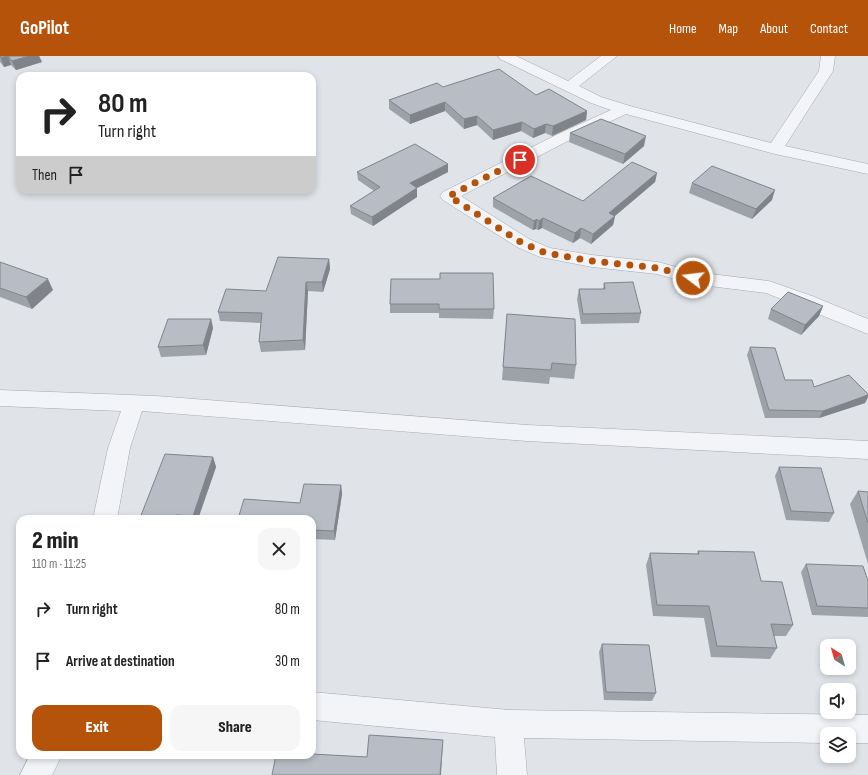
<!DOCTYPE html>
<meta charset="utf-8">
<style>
:root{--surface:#fff;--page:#f6f6f6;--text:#222;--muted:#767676;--accent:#b45309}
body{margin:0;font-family:"Sofia Sans Condensed",sans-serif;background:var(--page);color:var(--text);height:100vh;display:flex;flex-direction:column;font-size:15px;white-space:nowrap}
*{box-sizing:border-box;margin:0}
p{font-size:13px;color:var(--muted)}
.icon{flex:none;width:22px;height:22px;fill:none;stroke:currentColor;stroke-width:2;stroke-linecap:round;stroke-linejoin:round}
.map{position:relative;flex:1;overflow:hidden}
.drawer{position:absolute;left:16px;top:459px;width:300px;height:244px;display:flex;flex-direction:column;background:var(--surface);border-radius:12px;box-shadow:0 2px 6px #0003}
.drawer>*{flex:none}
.banner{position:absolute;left:16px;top:16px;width:300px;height:122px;border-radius:12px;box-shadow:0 2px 6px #0003;background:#fff;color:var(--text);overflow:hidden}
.needle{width:26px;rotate:323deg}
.controls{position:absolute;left:820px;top:583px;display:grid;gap:8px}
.controls a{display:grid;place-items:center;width:36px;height:36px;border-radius:8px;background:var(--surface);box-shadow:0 2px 6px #0003;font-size:20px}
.pin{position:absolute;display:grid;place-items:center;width:34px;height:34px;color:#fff;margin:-17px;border:2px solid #fff;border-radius:50%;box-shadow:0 1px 4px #0007}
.me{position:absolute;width:44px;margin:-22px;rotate:285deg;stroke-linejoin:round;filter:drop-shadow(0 0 3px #0008)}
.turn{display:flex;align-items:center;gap:14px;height:84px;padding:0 16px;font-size:18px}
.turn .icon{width:52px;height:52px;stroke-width:2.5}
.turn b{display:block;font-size:28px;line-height:34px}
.then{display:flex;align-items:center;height:38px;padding:0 16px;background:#0003;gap:8px;font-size:15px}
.round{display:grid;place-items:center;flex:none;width:42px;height:42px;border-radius:12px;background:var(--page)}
.head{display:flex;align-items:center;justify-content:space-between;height:68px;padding:0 16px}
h1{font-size:24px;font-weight:800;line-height:30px}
.primary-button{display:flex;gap:8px;margin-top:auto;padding:8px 16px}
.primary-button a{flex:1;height:46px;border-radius:12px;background:var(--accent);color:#fff;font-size:16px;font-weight:800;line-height:46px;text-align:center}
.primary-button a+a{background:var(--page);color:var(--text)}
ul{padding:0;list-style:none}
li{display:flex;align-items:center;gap:12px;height:52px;padding:0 16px}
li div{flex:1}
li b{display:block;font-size:15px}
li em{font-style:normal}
header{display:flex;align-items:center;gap:24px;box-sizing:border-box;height:56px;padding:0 20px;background:var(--accent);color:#fff}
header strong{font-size:19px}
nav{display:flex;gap:22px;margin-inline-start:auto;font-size:14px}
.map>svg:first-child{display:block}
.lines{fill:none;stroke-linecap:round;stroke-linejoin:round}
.minor-casing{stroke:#a5aab2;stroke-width:1}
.minor{fill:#f2f4f7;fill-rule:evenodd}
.wall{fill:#9da2a9}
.shaded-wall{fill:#80848a}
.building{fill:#b7bcc5;stroke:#80848a}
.route{stroke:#b45309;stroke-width:7;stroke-dasharray:0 12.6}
</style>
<header>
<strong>GoPilot</strong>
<nav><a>Home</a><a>Map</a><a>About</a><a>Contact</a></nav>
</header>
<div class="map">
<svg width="868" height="719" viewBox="0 0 868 719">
<rect width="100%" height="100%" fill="#e0e3e8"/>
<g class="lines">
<!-- minor casing -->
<g class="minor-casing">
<g id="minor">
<polygon points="498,0 516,0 568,25 601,0 617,0 579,30 601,41 630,50 771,87 819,15 821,0 835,0 833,15 785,90 868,108 868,118 775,98 626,58 568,85 461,140 529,183 550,192 592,199 658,206 694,216 769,225 812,240 868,263 868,278 766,237 693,228 657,218 592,211 540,201 517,191 443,144 440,140 443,136 556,79 611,54 591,47 500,3"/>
<polygon points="0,334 156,340 527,369 868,385 868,403 527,385 142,355 130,392 117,463 93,463 108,392 121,355 0,350"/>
<polygon points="312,636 509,654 868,659 868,687 849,687 849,678 827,678 827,687 524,682 527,719 497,719 495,681 312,664"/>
<polygon points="30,699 62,699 52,719 20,719"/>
</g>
</g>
<!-- minor -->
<use href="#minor" class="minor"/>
</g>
<!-- wall -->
<g class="wall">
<polygon points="0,0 39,0 42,6 16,14 11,9 4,11 0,6"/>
<polygon points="443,31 536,39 587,55 586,64 552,80 545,77 533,82 521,75 493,84 477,69 464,73 445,55 410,68 389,53 389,44"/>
<polygon points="570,77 644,90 623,108 569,86"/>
<polygon points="357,116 448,116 417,132 417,141 373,170 351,158 350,150 374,135 358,124"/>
<polygon points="657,117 655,126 615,160 613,169 591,188 580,182 573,187 542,172 538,174 536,173 533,174 493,151 493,142 583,145"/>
<polygon points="692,127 772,144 752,163 689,137"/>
<polygon points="329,203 330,213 323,236 308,235 305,294 261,296 259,286 261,267 220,265 218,256 266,235"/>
<polygon points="0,206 53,234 32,253 0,241"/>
<polygon points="391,223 494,253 493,263 439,262 439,257 390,257 390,248"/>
<polygon points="604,227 641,257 639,267 581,268 577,243 579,233 603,233"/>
<polygon points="823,250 819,260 801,279 768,263 771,253"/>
<polygon points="507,258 576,309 574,323 550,321 549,328 502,324"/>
<polygon points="211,263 213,272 206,299 161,301 158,291"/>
<polygon points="750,291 785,324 814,331 868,338 868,341 865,347 819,362 765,362 747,299"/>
<polygon points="213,401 216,411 198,463 141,463 140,462"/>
<polygon points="779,411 834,457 829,466 786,464 775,420"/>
<polygon points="341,429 342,438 335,484 312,483 312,463 300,447"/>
<polygon points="858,435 868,436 868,508 850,448"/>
<polygon points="698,495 761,525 793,569 786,580 774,580 777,592 770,603 711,601 704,562 653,560 646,509 650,497 697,498"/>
<polygon points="806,508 868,525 868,561 812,559 801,516"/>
<polygon points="602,588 656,637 652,645 604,644 599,596"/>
</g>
<!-- shaded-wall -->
<g class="shaded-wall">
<polygon points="8,0 11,9 4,11 1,2"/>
<polygon points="29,0 39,0 42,6 16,14 12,5"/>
<polygon points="445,46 445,55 410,68 410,59"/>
<polygon points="587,55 586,64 552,80 553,70"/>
<polygon points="477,60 477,69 464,73 464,63"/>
<polygon points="522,66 521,75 493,84 493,74"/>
<polygon points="546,68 545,77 533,82 534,73"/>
<polygon points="646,80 644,90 623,108 625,98"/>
<polygon points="448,108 448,116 417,132 417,141 373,170 372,161 410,127"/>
<polygon points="657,117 655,126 610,164 615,160 613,169 591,188 593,178 609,157"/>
<polygon points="775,134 772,144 752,163 756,153"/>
<polygon points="543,162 542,172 538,174 539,165"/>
<polygon points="537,163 536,173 533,174 534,165"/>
<polygon points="581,172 580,182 573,187 575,177"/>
<polygon points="329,203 330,213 323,236 322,226"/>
<polygon points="48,223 53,234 32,253 26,241"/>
<polygon points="306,226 308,235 305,294 303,284"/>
<polygon points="823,250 819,260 801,279 805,269"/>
<polygon points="211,263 213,272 206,299 203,289"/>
<polygon points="868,339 868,341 865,347 819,362 823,355"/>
<polygon points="213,401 216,411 198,463 194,463 193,460"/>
<polygon points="341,429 342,438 335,484 334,475"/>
<polygon points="176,459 178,463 175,463"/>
<polygon points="443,684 441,719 440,719"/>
</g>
<!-- building -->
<g class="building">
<polygon points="0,0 7,0 1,2"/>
<polygon points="8,0 29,0 12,5"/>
<polygon points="499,13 536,39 549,33 587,55 553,70 546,68 534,73 522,66 493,74 477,60 464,63 445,46 410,59 389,44 437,27 443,31"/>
<polygon points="601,63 646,80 625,98 570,77"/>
<polygon points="415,88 448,108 410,127 417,132 372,161 350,150 380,131 357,116"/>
<polygon points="632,106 657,117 609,157 615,160 593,178 581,172 575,177 543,162 539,165 537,163 534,165 493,142 531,120 583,145"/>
<polygon points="712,110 775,134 756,153 692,127"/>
<polygon points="278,201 329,203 322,226 306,226 303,284 259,286 262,257 218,256 226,233 266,235"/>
<polygon points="0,206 48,223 26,241 0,232"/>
<polygon points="440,217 493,217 494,253 439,253 439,248 390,248 391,223 440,223"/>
<polygon points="633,226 641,257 583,258 579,233 605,233 604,227"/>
<polygon points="788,236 823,250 805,269 771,253"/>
<polygon points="507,258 575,263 576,309 552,307 551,314 503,311"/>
<polygon points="168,263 211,263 203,289 158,291"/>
<polygon points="750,291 775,292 785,324 812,324 814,331 849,319 868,338 868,339 823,355 769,354"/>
<polygon points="165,398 213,401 193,460 176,459 175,463 151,463 140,462"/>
<polygon points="779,411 821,412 834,457 791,455"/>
<polygon points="304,428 341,429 334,475 312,474 312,463 238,463 244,443 300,447"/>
<polygon points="858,435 868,436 868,467"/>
<polygon points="698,495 754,496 761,525 782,526 793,569 771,568 777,592 717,590 709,550 657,549 650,497 699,498"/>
<polygon points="806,508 863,510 868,525 868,552 817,550"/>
<polygon points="602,588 649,589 656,637 606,636"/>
<polygon points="369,679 443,684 440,719 272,719 276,699 312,699 312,698 367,701"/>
</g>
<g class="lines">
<!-- route -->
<polyline class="route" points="520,104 449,140 522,187 546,197 592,205 658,212 693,222"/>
</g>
</svg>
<div class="controls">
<a><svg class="needle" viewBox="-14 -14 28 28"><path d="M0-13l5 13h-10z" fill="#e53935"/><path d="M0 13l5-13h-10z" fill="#767676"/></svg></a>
<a><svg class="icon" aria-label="sound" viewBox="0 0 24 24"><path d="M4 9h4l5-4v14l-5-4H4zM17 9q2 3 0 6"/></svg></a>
<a><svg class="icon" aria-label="layers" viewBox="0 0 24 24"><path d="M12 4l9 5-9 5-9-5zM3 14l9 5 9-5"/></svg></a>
</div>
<div class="pin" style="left:520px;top:104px;background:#d93025"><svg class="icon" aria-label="arrive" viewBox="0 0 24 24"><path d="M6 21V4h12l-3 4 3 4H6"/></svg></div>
<svg class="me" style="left:693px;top:222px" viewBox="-20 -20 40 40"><circle r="17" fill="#b45309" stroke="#fff" stroke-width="3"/><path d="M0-11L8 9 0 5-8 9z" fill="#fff"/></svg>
<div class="banner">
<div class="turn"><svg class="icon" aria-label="right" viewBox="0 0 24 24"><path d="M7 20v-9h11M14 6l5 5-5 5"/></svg><div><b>80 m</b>Turn right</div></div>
<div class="then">Then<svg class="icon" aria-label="arrive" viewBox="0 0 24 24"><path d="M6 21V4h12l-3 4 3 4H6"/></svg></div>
</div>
<section class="drawer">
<div class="head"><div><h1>2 min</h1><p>110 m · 11:25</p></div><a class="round"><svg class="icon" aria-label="close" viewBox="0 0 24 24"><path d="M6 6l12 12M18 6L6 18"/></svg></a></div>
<ul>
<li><svg class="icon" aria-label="right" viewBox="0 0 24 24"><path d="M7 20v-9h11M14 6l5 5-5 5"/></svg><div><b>Turn right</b></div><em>80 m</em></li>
<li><svg class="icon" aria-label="arrive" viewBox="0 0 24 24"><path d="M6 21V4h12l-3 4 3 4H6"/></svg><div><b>Arrive at destination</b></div><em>30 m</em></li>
</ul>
<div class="primary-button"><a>Exit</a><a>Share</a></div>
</section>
</div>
